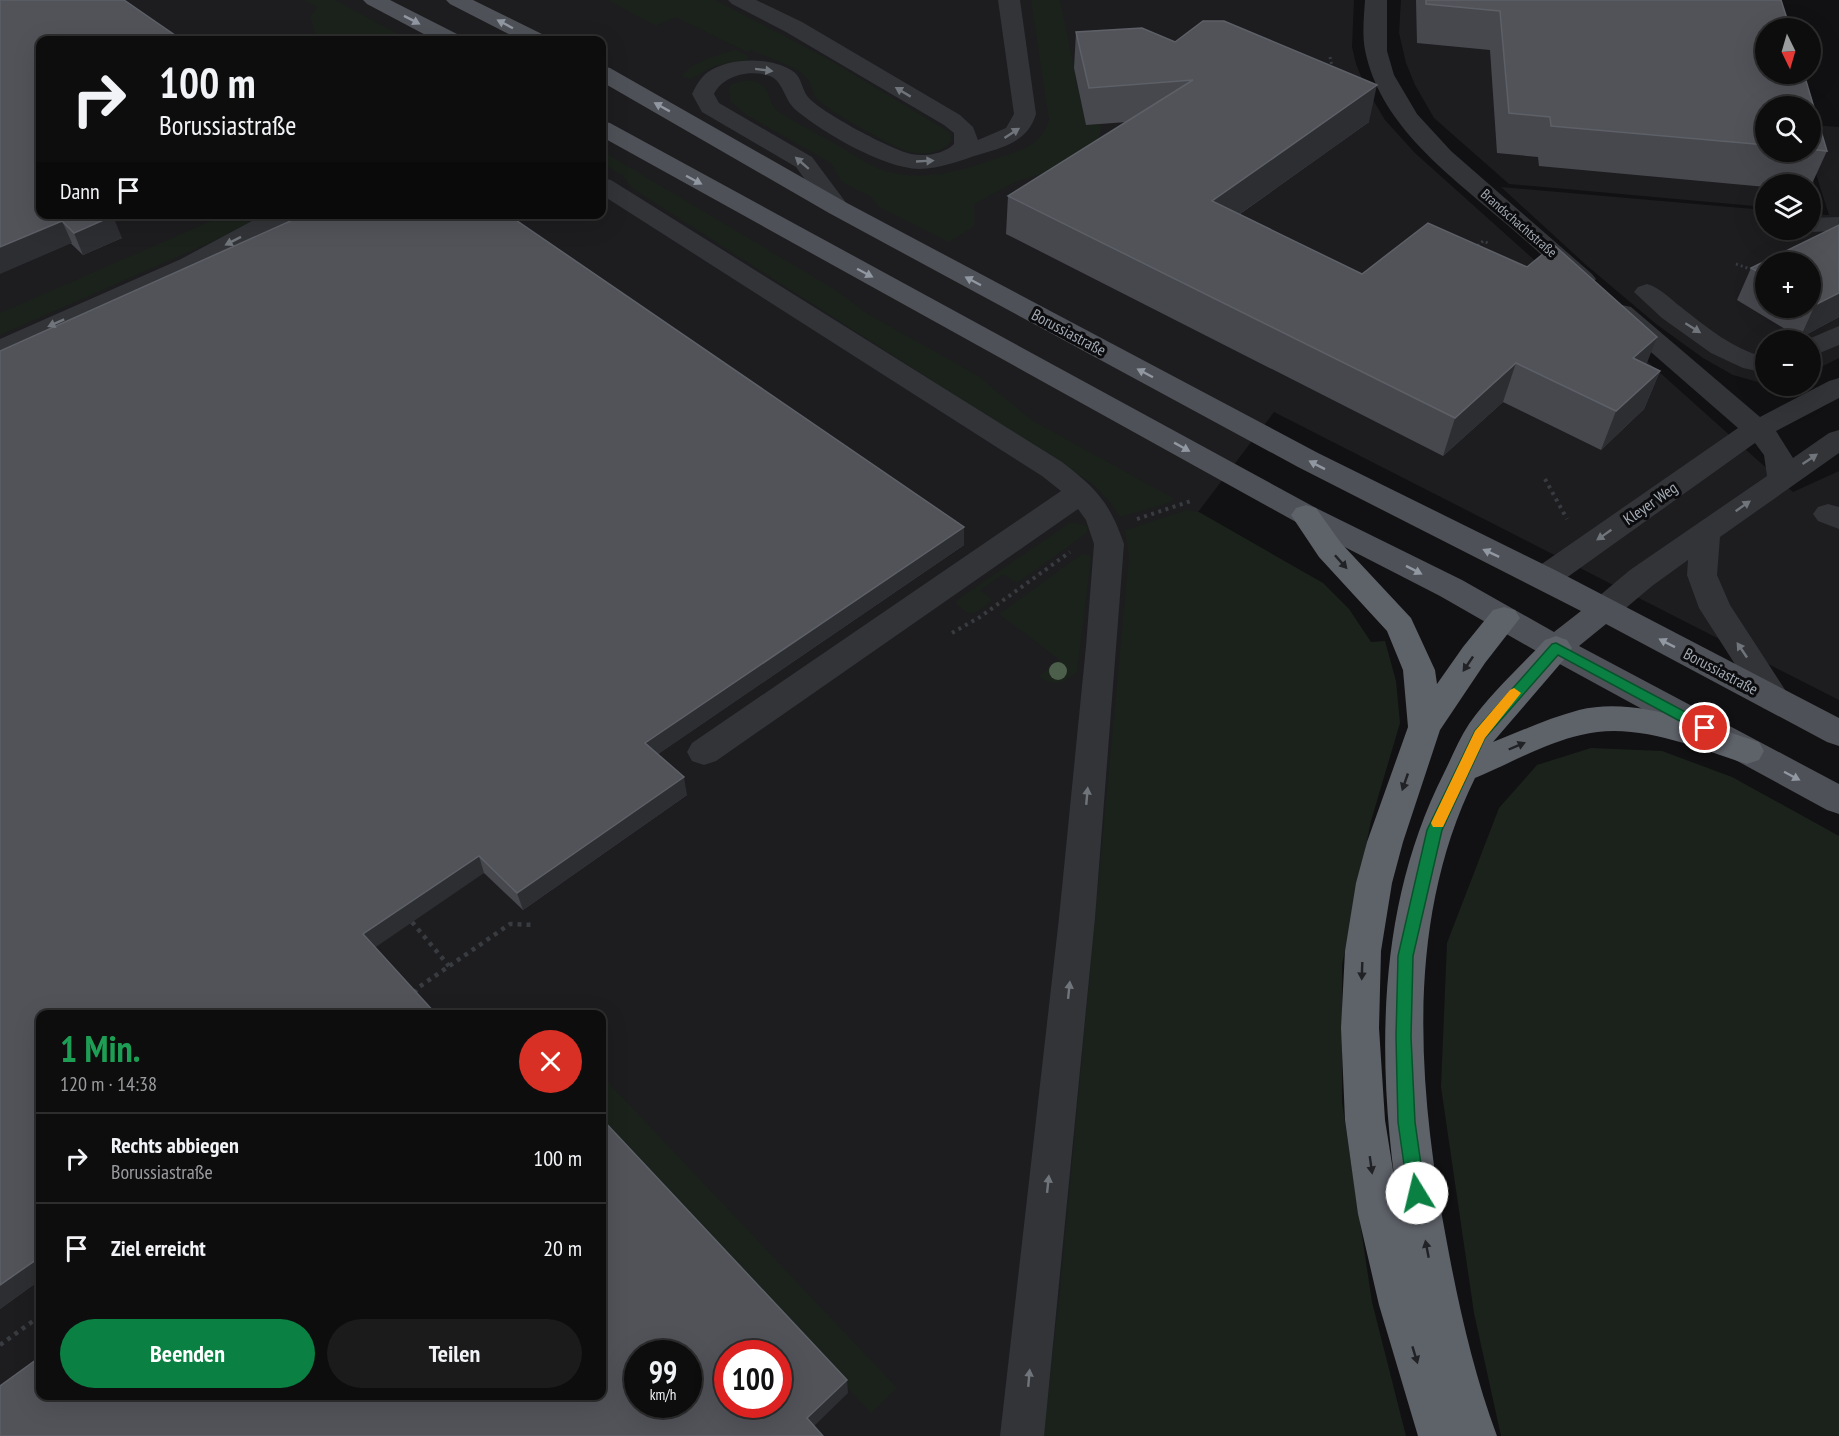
<!DOCTYPE html>
<html lang="de">
<meta charset="utf-8">
<style>
:root{--surface:#0d0d0e;--page:#1b1b1c;--text:#f1f3f6;--muted:#9a9c9e;--line:#2d2d2e;--accent:#0b8043}
body{margin:0;font-family:"PT Sans Narrow",sans-serif;background:var(--page);color:var(--text);height:100vh;display:flex;flex-direction:column;font-size:22px;white-space:nowrap}
*{box-sizing:border-box;margin:0}
p{font-size:20px;color:var(--muted)}
.icon{flex:none;width:33px;height:33px;fill:none;stroke:currentColor;stroke-width:2;stroke-linecap:round;stroke-linejoin:round}
.map{position:relative;flex:1;overflow:hidden}
.details{position:absolute;left:36px;top:1010px;width:570px;height:390px;display:flex;flex-direction:column;background:var(--surface);border-radius:12px;box-shadow:0 6px 24px #0002,0 0 0 2px var(--line)}
.details>*{flex:none}
.banner{position:absolute;left:36px;top:36px;width:570px;height:183px;border-radius:12px;box-shadow:0 6px 24px #0002,0 0 0 2px var(--line);background:#0d0d0e;color:var(--text);overflow:hidden}
.needle{width:39px;rotate:175deg}
.fabs{position:absolute;left:1755px;top:18px;display:grid;gap:12px}
.fabs a{display:grid;place-items:center;width:66px;height:66px;border-radius:50%;background:var(--surface);box-shadow:0 6px 24px #0002,0 0 0 2px var(--line);font-size:30px}
.speed{position:absolute;left:624px;top:1340px;display:flex;gap:12px;font-size:30px;font-weight:700;text-align:center}
.speed>*{display:grid;place-content:center;width:78px;height:78px;border-radius:50%;background:var(--surface);box-shadow:0 6px 24px #0002,0 0 0 2px var(--line);line-height:1}
.speed small{font-size:15px;font-weight:400}
.speed .limit{border:9px solid #d22;background:#fff;color:#111}
.pin{position:absolute;display:grid;place-items:center;width:51px;height:51px;color:#fff;margin:-26px;border:3px solid #fff;border-radius:50%;box-shadow:0 2px 6px #0007}
.me{position:absolute;width:66px;margin:-33px;rotate:351deg;stroke-linejoin:round;filter:drop-shadow(0 0 4px #0008)}
.turn{display:flex;align-items:center;gap:21px;height:126px;padding:0 24px;font-size:27px}
.turn .icon{width:78px;height:78px;stroke-width:2.5}
.turn b{display:block;font-size:42px;line-height:51px}
.then{display:flex;align-items:center;height:57px;padding:0 24px;background:#0003;gap:12px;font-size:22px}
.round{display:grid;place-items:center;flex:none;width:63px;height:63px;border-radius:32px;background:var(--page)}
.overview{display:flex;align-items:center;justify-content:space-between;height:102px;padding:0 24px}
h1{font-size:36px;font-weight:800;line-height:45px;color:#1e9e55}
.button{display:flex;gap:12px;margin-top:auto;padding:12px 24px}
.button a{flex:1;height:69px;border-radius:36px;background:var(--accent);color:#fff;font-size:24px;font-weight:800;line-height:69px;text-align:center}
.button a+a{background:var(--page);color:var(--text)}
ul{padding:0;list-style:none}
li{display:flex;align-items:center;gap:18px;height:90px;padding:0 24px;border-top:2px solid var(--line)}
li div{flex:1}
li b{display:block;font-size:22px}
li em{font-style:normal}
.map>svg:first-child{display:block}
.built{fill:#1d1d20;fill-rule:evenodd}
.green{fill:#1b221b}
.lines{fill:none;stroke-linecap:round;stroke-linejoin:round}
.path-far2{stroke:#383b3f;stroke-width:3;stroke-dasharray:2 3;stroke-linecap:butt}
.path-far1{stroke:#383b3f;stroke-width:4;stroke-dasharray:3 4.5;stroke-linecap:butt}
.path{stroke:#383b3f;stroke-width:4.5;stroke-dasharray:4 5;stroke-linecap:butt}
.minor{fill:#323438;fill-rule:evenodd}
.major{fill:#4e5157;fill-rule:evenodd}
.highway{fill:#5e6269;fill-rule:evenodd}
.tree{fill:#4c5f4b}
.wall{fill:#47484e;fill-rule:evenodd}
.shaded-wall{fill:#2d2e32}
.building{fill:#515359;stroke:#5d6067;stroke-width:1.5;fill-rule:evenodd}
.oneway{fill:#9198a1}
.oneway2{fill:#70757c}
.oneway3{fill:#202225}
.route{fill:#0b8043;stroke:#07532c;stroke-width:1.5}
.slow{fill:#f59e0b}
.labels{text-anchor:middle;stroke-width:6;stroke-linejoin:round;paint-order:stroke}
.far-street-label{font-size:14px;fill:#a2aab4;stroke:#0c0c0e}
.street-label{font-size:16px;fill:#a2aab4;stroke:#0c0c0e}
</style>
<div class="map">
<svg width="1839" height="1436" viewBox="0 0 1839 1436">
<rect width="100%" height="100%" fill="#111113"/>
<!-- built -->
<g class="built">
<path d="M0,0H1354L1352,47L1356,64L1366,88L1385,120L1415,153L1793,492L1839,471V700L1274,412L1195,516L1096,1436H0ZM40,40H602V214H40ZM40,1014H602V1395H40ZM638,1353H688V1404H638ZM728,1353H778V1404H728Z"/>
<polygon points="1401,0 1764,0 1766,152 1806,152 1822,212 1811,211 1810,184 1766,184 1765,207 1509,184 1434,118 1415,85 1406,63 1399,33"/>
<path d="M1811,125L1839,127V358L1811,372L1810,340H1766L1765,384L1733,375L1703,358L1656,324L1585,264L1501,187L1765,210L1766,230H1810L1811,214L1829,215L1809,152ZM1766,262H1810V308H1766Z"/>
</g>
<!-- green -->
<g class="green">
<polygon points="304,0 335,0 409,40 318,40 310,17 318,7"/>
<path d="M608,0H715L828,59L949,132L952,139C944,154 922,156 907,151C892,147 830,111 818,100C810,93 813,80 802,73C787,63 768,58 751,50L747,52L676,17L656,26Z"/>
<path d="M1031,0H1060L1086,125L1102,124L1095,158L1017,181L974,204V226L949,242L879,207L871,197L842,182L831,163L747,115L731,102L729,86C738,81 749,78 759,83C771,88 768,105 779,112C796,123 816,133 834,143C850,152 866,164 882,170C921,183 960,171 998,158C1021,150 1041,146 1049,120Z"/>
<path d="M735,50L747,55L749,60L714,66L691,79L682,76C695,60 716,56 735,50Z"/>
<polygon points="602,151 834,289 866,313 977,375 1033,421 1173,498 1171,502 1120,517 1111,503 1093,484 632,188 622,175 602,163"/>
<polygon points="225,215 263,215 211,242 0,335 0,313"/>
<polygon points="1187,510 1199,512 1323,583 1349,609 1371,642 1385,641 1396,681 1400,723 1371,821 1342,965 1342,1102 1372,1302 1406,1436 1043,1436 1059,1300 1129,557 1125,530"/>
<polygon points="1071,522 1087,526 1087,533 1017,583 1003,574 980,590 993,600 975,613 968,613 957,605 957,600"/>
<path d="M1082,554L1089,555L1091,558L1077,672C1063,684 1053,687 1039,676L1060,660L999,614Z"/>
<polygon points="1591,748 1662,751 1732,777 1839,836 1839,1436 1501,1436 1474,1313 1441,1087 1447,943 1499,808 1537,765"/>
<polygon points="602,1076 897,1388 871,1413 602,1123"/>
</g>
<g class="lines">
<!-- path-far2 -->
<g class="path-far2">
<polyline points="1330,57 1333,71"/>
<polyline points="1474,249 1483,241 1490,244"/>
<polyline points="1736,264 1753,270"/>
</g>
<!-- path-far1 -->
<g class="path-far1">
<polyline points="1545,479 1567,519"/>
<polyline points="1137,519 1191,501"/>
<polyline points="952,633 980,617 1070,552"/>
</g>
<!-- path -->
<g class="path">
<polyline points="412,922 449,966"/>
<polyline points="414,993 419,987 510,924 535,925"/>
<polyline points="0,1345 40,1316"/>
</g>
<!-- minor -->
<g class="minor">
<path d="M728,0H756L802,22L960,115L973,127L978,140L1006,128L1014,114L998,0H1020L1036,114C1028,141 1005,147 981,154C961,160 940,169 919,169C883,168 824,133 797,111C784,101 784,82 770,76C751,69 723,75 714,94L719,103L812,157L850,208L847,213L838,215L829,213L796,167L702,112L692,94C696,86 700,78 708,72C730,57 769,57 791,70C802,76 801,88 808,97C820,112 892,150 911,154C925,157 944,154 954,144V133L944,125L786,32L732,4Z"/>
<path d="M1365,0H1387V51L1394,75L1417,114L1451,151L1592,274L1596,279L1592,284L1583,287L1574,284C1547,260 1520,235 1492,212C1441,168 1379,121 1365,50C1362,34 1364,16 1365,0Z"/>
<path d="M602,178L611,180L1062,462C1096,488 1110,503 1124,544L1095,918L1044,1436H1000L1059,918L1086,646L1094,544L1086,520L1078,509L716,761L704,765L692,761L687,752L692,743L1061,491L1042,476L602,195Z"/>
<polygon points="265,214 297,214 294,219 199,269 0,357 0,339 181,259"/>
<polygon points="1839,217 1839,231 1810,232 1801,230 1810,230 1810,218"/>
<path d="M1647,284C1661,288 1670,299 1681,307C1705,326 1735,351 1766,357V373L1743,368L1711,353L1662,318L1634,292L1638,287Z"/>
<polygon points="1622,305 1631,307 1760,417 1829,381 1839,378 1839,398 1776,431 1793,458 1829,433 1839,430 1839,453 1720,537 1717,575 1730,605 1791,699 1787,708 1775,711 1763,708 1699,608 1687,575 1688,560 1652,586 1614,618 1603,621 1592,618 1587,610 1592,602 1630,570 1767,476 1764,455 1755,443 1555,586 1544,589 1533,586 1529,578 1533,570 1738,428 1613,319 1609,313 1613,307"/>
<polygon points="1839,326 1839,345 1810,357 1810,340 1806,340"/>
<polygon points="1828,504 1839,507 1839,529 1818,521 1813,514 1818,507"/>
</g>
<!-- major -->
<g class="major">
<polygon points="363,0 390,0 459,35 462,40 435,40 367,4"/>
<polygon points="446,0 473,0 544,35 547,40 520,40 450,4"/>
<polygon points="602,66 610,68 847,203 1318,453 1555,570 1839,718 1839,746 1827,742 1606,624 1579,646 1839,784 1839,814 1827,810 1545,656 1440,596 1296,522 602,137 602,121 610,123 1316,508 1462,580 1554,632 1581,611 1298,467 829,213 602,82"/>
</g>
<!-- highway -->
<path class="highway" d="M1306,505L1316,508L1341,543L1411,618L1435,670L1437,684L1463,647L1493,610L1504,607L1515,610L1520,618L1485,663L1440,730L1403,842L1392,883L1381,951L1379,1028L1385,1120L1400,1214L1401,1222C1376,1072 1374,911 1444,773C1452,757 1459,739 1469,724C1490,694 1520,667 1545,640L1556,636L1567,640L1572,648L1567,656L1493,742C1521,731 1549,718 1579,710C1636,696 1705,725 1759,742L1764,751L1759,760L1747,764C1695,748 1637,721 1581,735C1545,743 1509,764 1475,778C1404,922 1418,1090 1447,1243C1459,1308 1474,1374 1497,1436H1418L1379,1305L1358,1214L1345,1120L1341,1028L1345,951L1356,883L1367,842L1408,727L1403,670L1387,631L1319,557L1291,515L1296,508Z"/>
</g>
<!-- trees -->
<circle class="tree" cx="1058" cy="671" r="9"/>
<!-- wall -->
<g class="wall">
<path d="M1416,0H1781L1827,151L1810,188V184H1766V187L1539,166L1538,157L1497,153L1490,50L1417,43ZM1766,106H1810V152H1766Z"/>
<polygon points="1076,32 1369,122 1240,214 1362,274 1646,364 1660,371 1644,409 1601,450 1503,402 1443,456 1006,234 1008,196 1127,122 1086,125 1074,68"/>
<polygon points="40,214 122,238 83,255"/>
<path d="M1839,225V317L1800,338L1737,300L1751,268ZM1766,262H1810V308H1766Z"/>
<polygon points="0,351 964,545 658,754 687,795 523,910 484,873 40,1014 40,1280 0,1309"/>
</g>
<!-- shaded-wall -->
<g class="shaded-wall">
<polygon points="1377,85 1369,122 1206,238 1212,201"/>
<polygon points="113,216 122,238 83,255 74,233"/>
<polygon points="62,221 72,243 0,274 0,247"/>
<polygon points="1839,293 1839,317 1800,338 1815,305"/>
<polygon points="1657,337 1642,376 1633,358"/>
<polygon points="1516,363 1503,402 1443,456 1455,418"/>
<polygon points="1660,371 1644,409 1601,450 1616,411"/>
<polygon points="964,527 964,545 648,761 645,743"/>
<polygon points="684,777 687,795 523,910 517,893"/>
<polygon points="479,856 484,873 370,951 363,934"/>
<polygon points="40,1257 40,1280 0,1309 0,1285"/>
<polygon points="847,1380 848,1393 809,1431 807,1418"/>
</g>
<!-- building -->
<g class="building">
<polygon points="0,0 124,0 182,40 40,40 40,214 112,214 113,216 74,233 62,221 0,247"/>
<polygon points="1426,0 1781,0 1790,28 1766,28 1766,74 1804,74 1827,151 1810,149 1810,106 1766,106 1766,145 1551,126 1550,117 1509,113 1500,11 1426,4"/>
<polygon points="1203,21 1224,21 1377,85 1212,201 1362,274 1428,223 1527,267 1554,245 1657,337 1633,358 1660,371 1616,411 1516,363 1455,418 1008,196 1193,80 1089,88 1076,32 1142,28 1175,42"/>
<polygon points="306,214 507,214 964,527 645,743 684,777 517,893 479,856 363,934 436,1014 40,1014 40,1257 0,1285 0,351"/>
<polygon points="1839,225 1839,293 1815,305 1810,303 1810,262 1766,262 1766,276 1751,268"/>
<path d="M602,1119L847,1380L807,1418L823,1436H0V1386L40,1357V1395H602ZM638,1353H688V1404H638ZM728,1353H778V1404H728Z"/>
</g>
<!-- one-way arrows -->
<defs><path id="oneway-solid" d="M-6-.8H1V-3.2L6.5 0L1 3.2V.8H-6Z" transform="scale(1.5)"/></defs>
<g class="oneway">
<use href="#oneway-solid" transform="translate(412 20) rotate(27)"/>
<use href="#oneway-solid" transform="translate(505 24) rotate(-152)"/>
<use href="#oneway-solid" transform="translate(662 107) rotate(-151)"/>
<use href="#oneway-solid" transform="translate(694 180) rotate(28)"/>
<use href="#oneway-solid" transform="translate(865 273) rotate(28)"/>
<use href="#oneway-solid" transform="translate(973 281) rotate(-152)"/>
<use href="#oneway-solid" transform="translate(1145 373) rotate(-152)"/>
<use href="#oneway-solid" transform="translate(1182 447) rotate(29)"/>
<use href="#oneway-solid" transform="translate(1317 465) rotate(-153)"/>
<use href="#oneway-solid" transform="translate(1491 553) rotate(-155)"/>
<use href="#oneway-solid" transform="translate(1414 570) rotate(27)"/>
<use href="#oneway-solid" transform="translate(1667 643) rotate(-153)"/>
<use href="#oneway-solid" transform="translate(1792 776) rotate(28)"/>
</g>
<g class="oneway2">
<use href="#oneway-solid" transform="translate(764 70) rotate(7)"/>
<use href="#oneway-solid" transform="translate(903 92) rotate(-149)"/>
<use href="#oneway-solid" transform="translate(1012 133) rotate(-33)"/>
<use href="#oneway-solid" transform="translate(925 161) rotate(-3)"/>
<use href="#oneway-solid" transform="translate(802 163) rotate(-139)"/>
<use href="#oneway-solid" transform="translate(233 241) rotate(153)"/>
<use href="#oneway-solid" transform="translate(56 323) rotate(156)"/>
<use href="#oneway-solid" transform="translate(1693 328) rotate(32)"/>
<use href="#oneway-solid" transform="translate(1810 459) rotate(-34)"/>
<use href="#oneway-solid" transform="translate(1743 506) rotate(-35)"/>
<use href="#oneway-solid" transform="translate(1604 535) rotate(145)"/>
<use href="#oneway-solid" transform="translate(1742 650) rotate(-124)"/>
<use href="#oneway-solid" transform="translate(1087 796) rotate(-85)"/>
<use href="#oneway-solid" transform="translate(1069 990) rotate(-84)"/>
<use href="#oneway-solid" transform="translate(1048 1184) rotate(-84)"/>
<use href="#oneway-solid" transform="translate(1029 1378) rotate(-85)"/>
</g>
<g class="oneway3">
<use href="#oneway-solid" transform="translate(1341 562) rotate(48)"/>
<use href="#oneway-solid" transform="translate(1468 664) rotate(124)"/>
<use href="#oneway-solid" transform="translate(1517 746) rotate(-23)"/>
<use href="#oneway-solid" transform="translate(1405 782) rotate(109)"/>
<use href="#oneway-solid" transform="translate(1362 971) rotate(92)"/>
<use href="#oneway-solid" transform="translate(1371 1165) rotate(82)"/>
<use href="#oneway-solid" transform="translate(1427 1249) rotate(-101)"/>
<use href="#oneway-solid" transform="translate(1415 1355) rotate(73)"/>
</g>
<!-- route -->
<polygon class="route" points="1556,643 1710,725 1712,728 1705,734 1700,732 1558,655 1485,738 1442,830 1413,956 1411,1037 1415,1122 1425,1193 1423,1199 1417,1201 1411,1199 1408,1193 1398,1122 1396,1037 1398,956 1427,830 1475,731 1552,644"/>
<!-- slow -->
<polygon class="slow" points="1514,688 1521,693 1485,738 1443,827 1433,827 1431,823 1475,731 1510,690"/>
<g class="labels">
<!-- far-street labels -->
<g class="far-street-label">
<text transform="translate(1519 223) rotate(41)" y="5">Brandschachtstraße</text>
</g>
<!-- street labels -->
<g class="street-label">
<text transform="translate(1069 332) rotate(28)" y="6">Borussiastraße</text>
<text transform="translate(1650 503) rotate(-35)" y="6">Kleyer Weg</text>
<text transform="translate(1721 671) rotate(28)" y="6">Borussiastraße</text>
</g>
</g>
</svg>
<div class="fabs">
<a><svg class="needle" viewBox="-14 -14 28 28"><path d="M0-13l5 13h-10z" fill="#e53935"/><path d="M0 13l5-13h-10z" fill="#9a9c9e"/></svg></a>
<a><svg class="icon" aria-label="search" viewBox="0 0 24 24"><circle cx="10" cy="10" r="6"/><path d="M15 15l6 6"/></svg></a>
<a><svg class="icon" aria-label="layers" viewBox="0 0 24 24"><path d="M12 4l9 5-9 5-9-5zM3 14l9 5 9-5"/></svg></a>
<a>+</a>
<a>−</a>
</div>
<div class="speed"><div>99<small>km/h</small></div><div class="limit">100</div></div>
<div class="pin" style="left:1705px;top:728px;background:#d93025"><svg class="icon" aria-label="arrive" viewBox="0 0 24 24"><path d="M6 21V4h12l-3 4 3 4H6"/></svg></div>
<svg class="me" style="left:1417px;top:1193px" viewBox="-20 -20 40 40"><circle r="19" fill="#fff"/><path d="M0-13L10 11 0 6-10 11z" fill="#0b8043"/></svg>
<div class="banner">
<div class="turn"><svg class="icon" aria-label="right" viewBox="0 0 24 24"><path d="M7 20v-9h11M14 6l5 5-5 5"/></svg><div><b>100 m</b>Borussiastraße</div></div>
<div class="then">Dann<svg class="icon" aria-label="arrive" viewBox="0 0 24 24"><path d="M6 21V4h12l-3 4 3 4H6"/></svg></div>
</div>
<section class="details">
<div class="overview"><div><h1>1 Min.</h1><p>120 m · 14:38</p></div><a class="round" style="background:#d93025;color:#fff"><svg class="icon" aria-label="close" viewBox="0 0 24 24"><path d="M6 6l12 12M18 6L6 18"/></svg></a></div>
<ul>
<li><svg class="icon" aria-label="right" viewBox="0 0 24 24"><path d="M7 20v-9h11M14 6l5 5-5 5"/></svg><div><b>Rechts abbiegen</b><p>Borussiastraße</p></div><em>100 m</em></li>
<li><svg class="icon" aria-label="arrive" viewBox="0 0 24 24"><path d="M6 21V4h12l-3 4 3 4H6"/></svg><div><b>Ziel erreicht</b></div><em>20 m</em></li>
</ul>
<div class="button"><a>Beenden</a><a>Teilen</a></div>
</section>
</div>
